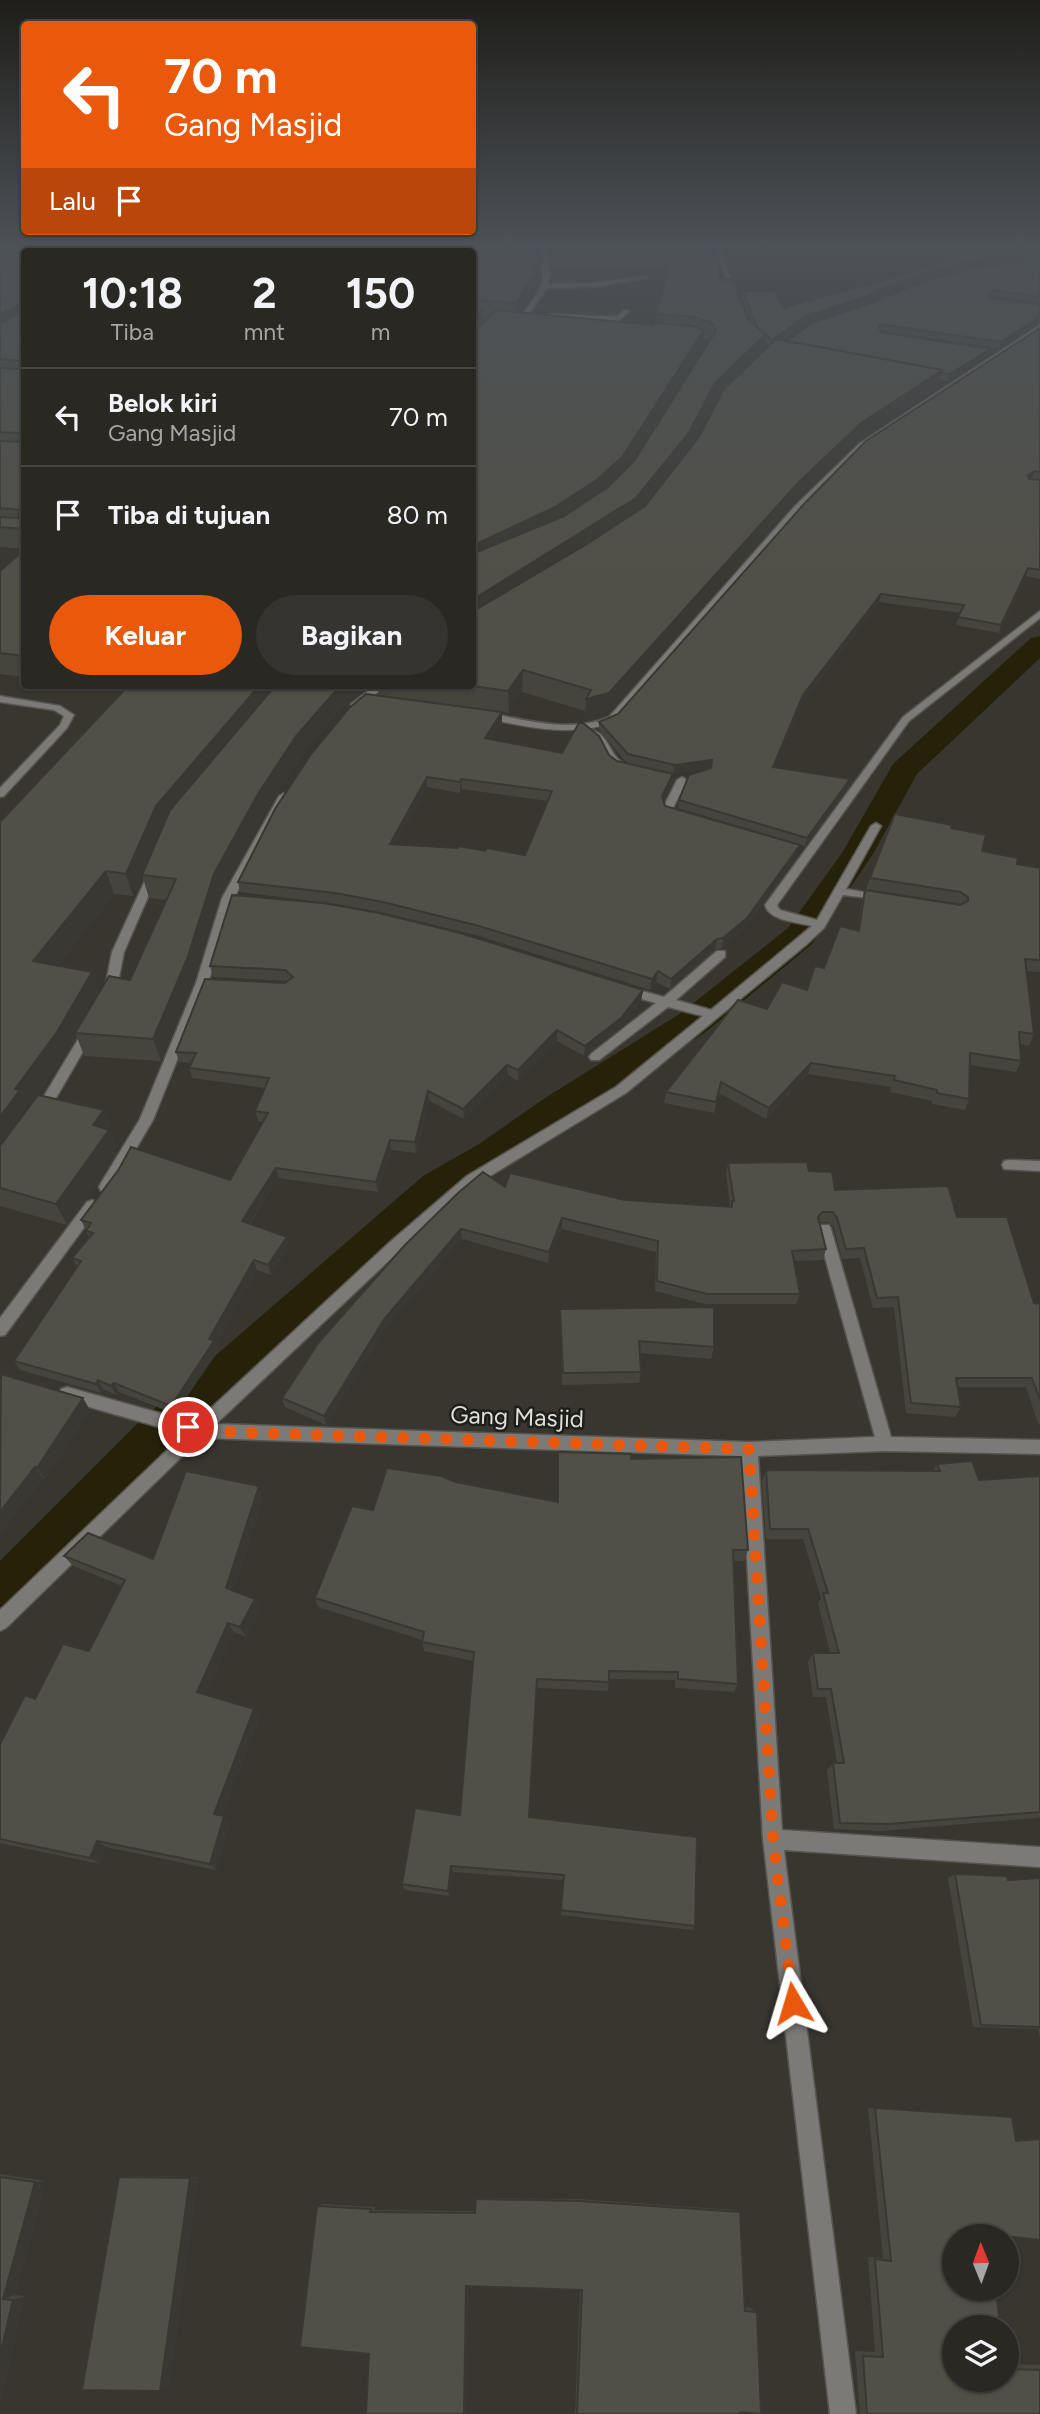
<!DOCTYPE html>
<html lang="id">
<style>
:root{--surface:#2a2823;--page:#363430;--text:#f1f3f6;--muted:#a5a6a6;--line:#464441;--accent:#ea580c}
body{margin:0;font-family:Figtree,sans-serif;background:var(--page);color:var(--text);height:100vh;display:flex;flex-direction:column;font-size:26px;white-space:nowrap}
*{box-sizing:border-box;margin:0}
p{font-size:23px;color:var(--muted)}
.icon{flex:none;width:38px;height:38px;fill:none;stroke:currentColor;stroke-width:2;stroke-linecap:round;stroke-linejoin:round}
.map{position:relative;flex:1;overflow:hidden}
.details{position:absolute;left:21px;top:248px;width:455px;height:441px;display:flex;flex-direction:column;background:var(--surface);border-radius:7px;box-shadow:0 2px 5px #0004,0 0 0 2px var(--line)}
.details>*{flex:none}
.top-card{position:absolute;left:21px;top:21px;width:455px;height:214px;border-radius:7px;box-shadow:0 2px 5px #0004,0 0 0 2px var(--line);background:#ea580c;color:#fff;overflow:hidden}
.needle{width:46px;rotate:359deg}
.buttons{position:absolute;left:942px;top:2224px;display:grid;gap:14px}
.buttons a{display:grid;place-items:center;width:77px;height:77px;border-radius:50%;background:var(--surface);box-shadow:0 2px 5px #0004,0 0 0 2px var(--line);font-size:35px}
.pin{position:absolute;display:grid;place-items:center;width:60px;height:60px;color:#fff;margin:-30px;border:4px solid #fff;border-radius:50%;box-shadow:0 2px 7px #0007}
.me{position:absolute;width:77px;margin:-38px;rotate:353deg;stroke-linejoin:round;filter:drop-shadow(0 0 5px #0008)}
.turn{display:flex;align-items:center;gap:24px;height:147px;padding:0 28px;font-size:32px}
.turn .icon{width:91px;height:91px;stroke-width:2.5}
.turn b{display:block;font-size:49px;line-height:60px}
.then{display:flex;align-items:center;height:66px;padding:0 28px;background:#0003;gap:14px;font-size:26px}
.eta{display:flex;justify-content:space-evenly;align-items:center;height:119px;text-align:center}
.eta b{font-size:42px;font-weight:700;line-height:49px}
.primary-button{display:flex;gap:14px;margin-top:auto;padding:14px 28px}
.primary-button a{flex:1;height:80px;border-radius:42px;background:var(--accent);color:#fff;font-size:28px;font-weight:700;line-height:80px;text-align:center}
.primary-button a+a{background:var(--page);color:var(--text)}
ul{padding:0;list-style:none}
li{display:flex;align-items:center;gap:21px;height:98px;padding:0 28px;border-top:2px solid var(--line)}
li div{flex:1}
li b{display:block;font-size:26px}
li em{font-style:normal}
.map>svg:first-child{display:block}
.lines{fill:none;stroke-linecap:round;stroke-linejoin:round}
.canal{fill:#26220a;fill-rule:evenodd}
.service-casing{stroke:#56544e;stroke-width:3}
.minor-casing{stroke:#56544e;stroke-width:3}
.tertiary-casing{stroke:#56544e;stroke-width:3}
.service{fill:#7b7a76;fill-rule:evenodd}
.minor{fill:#7b7a76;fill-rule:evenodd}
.tertiary{fill:#7b7a76;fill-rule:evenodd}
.wall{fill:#46453d;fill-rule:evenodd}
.shaded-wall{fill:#393832}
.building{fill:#515047;stroke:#393832;stroke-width:2;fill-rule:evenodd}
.route{stroke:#ea580c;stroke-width:12;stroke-dasharray:0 21.6}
.labels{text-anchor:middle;stroke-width:5;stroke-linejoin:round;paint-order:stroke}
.street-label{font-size:24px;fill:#dfded9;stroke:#1e1e1a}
</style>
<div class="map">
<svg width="1040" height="2414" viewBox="0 0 1040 2414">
<rect width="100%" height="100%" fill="#38362f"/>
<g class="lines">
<!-- canal -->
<polygon class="canal" points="1040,636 1040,658 917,774 873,854 812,944 707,1031 573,1118 507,1166 453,1198 174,1451 19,1616 0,1624 0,1561 140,1421 423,1176 479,1144 545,1098 681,1013 788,928 842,853 893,764 1031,638"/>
<!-- service casing -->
<g class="service-casing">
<g id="service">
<path d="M539,246H545L550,273L548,284L594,283L645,276L648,278L594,287L547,288L521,326L512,325V323H517C538,290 550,288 539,246Z"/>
<polygon points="624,310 629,311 619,321 545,316 548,314 617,317"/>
<polygon points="0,696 60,706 74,715 67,728 4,796 0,797 0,788 60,725 64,716 54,710 0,702"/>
<polygon points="153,871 158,874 124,952 116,993 114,996 106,996 104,993 112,952 148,874"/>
<polygon points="90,1025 96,1029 45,1117 35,1117 33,1114 35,1111 86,1026"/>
</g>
</g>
<!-- minor casing -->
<g class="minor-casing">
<g id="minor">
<polygon points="714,246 719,246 738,298 733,297"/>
<path d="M1040,325V330L863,446L801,510L615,721C574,739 523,726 480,717L478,715L483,712C523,719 570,734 609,717L795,506L859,444Z"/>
<path d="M1040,611V618L909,721L777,905L780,910L817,920L871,826L876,823L881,826L846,889L887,896V900L843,895L824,928L807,944L626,1093L477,1184L399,1251L216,1424L749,1442L875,1437L817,1229L819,1225H829L831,1229L891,1437L1040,1440V1454L885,1451L758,1456L782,1830L1040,1847V1867L784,1850L856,2414H830L763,1839L741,1456L201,1438L6,1628L0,1631V1610L184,1434L61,1399L59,1394L61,1389L67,1387L195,1423L389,1243L467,1176L616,1087L703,1016L668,1007L599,1060H591L589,1057L591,1054L656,1003L620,993L618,990L620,987L624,986L664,997L717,951H725V957L676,1000L711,1010L812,926C797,922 769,921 765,905L903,717Z"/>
<path d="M587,730C606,729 608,750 619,760C622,763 626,764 630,766V770C612,771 610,757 600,745C597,741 591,737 587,734Z"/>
<polygon points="682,777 687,780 673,808 685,816 680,819 665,814 663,808 677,780"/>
<polygon points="1009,1160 1040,1161 1040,1171 1004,1169 1002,1165 1004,1161"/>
</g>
</g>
<!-- tertiary casing -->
<g class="tertiary-casing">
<g id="tertiary">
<polygon points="375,686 386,686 357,708 351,708 351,704"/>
<polygon points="284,793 289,796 234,898 208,983 153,1120 111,1191 101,1191 99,1187 101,1183 140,1119 196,983 222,898 279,796"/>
<polygon points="92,1200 97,1202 99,1206 97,1210 5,1335 0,1336 0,1318 87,1202"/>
</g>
</g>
<!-- service -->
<use href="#service" class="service"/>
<!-- minor -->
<use href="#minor" class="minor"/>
<!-- tertiary -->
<use href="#tertiary" class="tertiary"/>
</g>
<!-- wall -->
<g class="wall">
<path d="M0,246H538L540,260V277L520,313L653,325L654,323H656V314L669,267L552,268L548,246H711L719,263L720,280H732L748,320L752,323L742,297L743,291H775L783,308L937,265L934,264L935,258L1023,246H1040V256L965,267L909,283L863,304L807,321L781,340L787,341L814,322L870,304L916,284L970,269L1040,259V303L992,296L991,298L1040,305V324H1037L999,348L881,331L990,349L988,356L948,381L939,380L937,388L858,442L793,504L607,715L585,722V711L522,692L509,713L379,695L378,686H472V252H24V549L0,547ZM703,338L710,340L634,461L626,468L702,348ZM765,342L769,345L764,350ZM722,394L699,437L643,507L686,454L713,402Z"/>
<polygon points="1040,328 1040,480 1031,479 1040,480 1040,579 1026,576 999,633 956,625 960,613 879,602 802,703 775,767 850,779 848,788 805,846 678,808 679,800 711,768 674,773 627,763 599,730 599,722 618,714"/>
<polygon points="24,550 24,677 0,674 0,571"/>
<path d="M88,686H370L357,696L340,710L300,759L263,817L220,897L194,982L161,1061L84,1056L77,1037L66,1055L36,1097L104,1110L113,1132L111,1135L118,1152L67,1225L0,1206V822L124,691ZM163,827L142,875L149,898L167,900L130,980L100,992L92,972L57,966L114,894L133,896Z"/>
<path d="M502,723L491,739L562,753L609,755L617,761L673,774L672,784L664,801L665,806L798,855L745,929L722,948L715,949L670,989L656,982L650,990L479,936L385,913L337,904L240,892L238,882ZM427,787L460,793L462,789L548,801L525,855L485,851L396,844Z"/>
<polygon points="951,828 982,851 1017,864 1040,868 1040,972 1026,971 1034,1034 1029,1046 1020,1044 1021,1061 1016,1072 970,1065 969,1099 965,1110 932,1104 932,1101 890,1092 891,1087 808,1074 766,1119 719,1093 714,1113 664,1103 666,1092 767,1009 807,990 824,968 858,930 862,901 865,890 959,905 956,903 866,889 870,878"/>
<polygon points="232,895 643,990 641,1001 620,1028 584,1056 557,1041 518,1081 508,1075 464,1119 429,1101 416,1153 391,1150 378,1192 278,1178 250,1224 289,1247 271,1275 257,1270 216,1344 218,1351 175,1414 119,1392 116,1395 103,1389 101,1393 20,1370 14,1361 77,1267 72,1258 89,1238 81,1220 230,1180 263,1122 258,1121 255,1111 265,1088 192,1078 189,1068 191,1063 179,1062 176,1052 288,981 213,977 210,966"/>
<polygon points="728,1163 809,1171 835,1190 957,1217 1034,1303 1040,1304 1040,1424 1038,1423 1026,1387 958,1387 961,1407 955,1417 906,1413 894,1307 873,1308 860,1258 842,1259 834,1228 829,1222 819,1222 826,1249 823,1260 794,1261 800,1294 796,1304 705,1304 655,1291 656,1252 562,1229 548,1263 462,1239 386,1328 326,1425 285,1407 282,1398 505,1187 625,1200 730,1207 726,1173"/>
<polygon points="560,1309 714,1347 711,1359 640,1353 641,1372 639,1383 562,1385"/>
<polygon points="0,1375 90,1410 45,1479 43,1478 0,1534"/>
<polygon points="558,1452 631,1459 748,1550 744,1561 733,1561 738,1684 734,1692 675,1688 675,1680 609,1679 608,1691 537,1688 529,1817 695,1926 692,1930 561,1915 563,1880 453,1872 449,1896 405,1890 402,1884 460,1815 473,1661 424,1651 422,1640 318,1607 315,1598 373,1510 456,1482 557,1501"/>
<polygon points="937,1464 979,1480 1040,1476 1040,1817 1037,1818 881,1831 834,1829 827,1770 833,1763 837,1763 826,1697 813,1697 808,1662 813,1653 830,1653 818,1603 821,1598 803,1539 766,1539 762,1481 766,1470 933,1471"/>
<polygon points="263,1498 234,1591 255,1599 260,1609 246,1637 234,1632 206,1694 260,1717 222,1815 230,1823 216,1870 106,1847 100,1864 0,1843 0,1744 35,1699 89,1651 122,1586 73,1566 64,1556 153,1559"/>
<polygon points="955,1874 1008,1880 1040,1878 1040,2038 1038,2029 973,2027 948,1878"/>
<polygon points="868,2108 875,2108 1016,2140 1040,2138 1040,2240 989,2236 1006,2380 1006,2364 1040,2365 1040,2414 860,2414 855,2351 875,2352 868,2257 883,2258"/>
<polygon points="0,2174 46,2181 15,2295 25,2296 1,2397 0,2398"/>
<polygon points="128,2176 198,2177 169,2385 119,2177"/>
<polygon points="477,2198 578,2199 735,2210 740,2212 745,2307 751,2308 757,2312 740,2414 575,2414 580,2290 468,2286 466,2414 366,2414 369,2354 317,2206 323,2204 375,2207 374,2210 475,2211 476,2199"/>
</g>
<!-- shaded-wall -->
<g class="shaded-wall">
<polygon points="1040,250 1040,255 965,267 909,283 863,304 807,321 771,346 772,340 808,315 911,277 966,261"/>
<polygon points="540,260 540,277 516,320 516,303"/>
<polygon points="21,304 24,316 0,334 0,314"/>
<polygon points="483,309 484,326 472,339 472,321"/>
<polygon points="1039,317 1037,324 999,348 1001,342"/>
<polygon points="704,330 702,348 621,476 597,499 472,567 472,546"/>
<polygon points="766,334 764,352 713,402 686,454 634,518 472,622 472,600 636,498 715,383"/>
<polygon points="990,349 988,356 948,381 950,374"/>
<polygon points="942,370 937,388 858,442 793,504 607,715 585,722 586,699 797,484 861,423"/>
<polygon points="1035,471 1032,478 1026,482 1028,475"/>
<polygon points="1028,568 1026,576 999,633 1001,625"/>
<polygon points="881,594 879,602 802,703 772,775 773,767 803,695"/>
<polygon points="523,670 522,692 509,713 508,691"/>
<polygon points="259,686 282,686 162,828 133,896 126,874 156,806"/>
<polygon points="340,686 370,686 357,696 340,710 300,759 263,817 220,897 194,982 161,1061 153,1039 214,874 258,794 296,736"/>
<polygon points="502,712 502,723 485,748 485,738"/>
<polygon points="712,760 711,768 674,773 675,765"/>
<polygon points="673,774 672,784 661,807 662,796"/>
<polygon points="427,777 427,787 391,854 390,844"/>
<polygon points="461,779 462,789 460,793 460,782"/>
<polygon points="850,779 848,788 805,846 807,838"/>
<polygon points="800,845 798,855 745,929 722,948 723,938"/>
<polygon points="106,871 114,894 43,984 33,961"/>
<polygon points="717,939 715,949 670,989 671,979"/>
<polygon points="658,971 656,982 650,990 652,979"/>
<polygon points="92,972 101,995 75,1033 77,1037 66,1055 28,1108 0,1155 0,1117 15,1089"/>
<polygon points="643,990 641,1001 620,1028 584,1056 585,1046"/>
<polygon points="557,1030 557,1041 518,1081 518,1070"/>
<polygon points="811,1063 808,1074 766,1119 769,1108"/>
<polygon points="507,1065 508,1075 464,1119 463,1109"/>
<polygon points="428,1091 429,1101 416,1153 415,1142"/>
<polygon points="104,1110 113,1132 111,1135 118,1152 67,1225 56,1204 93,1125"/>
<polygon points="390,1140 391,1150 378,1192 376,1182"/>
<polygon points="276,1168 278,1178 245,1231 242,1221"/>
<polygon points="562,1218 562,1229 548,1263 549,1252"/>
<polygon points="461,1229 462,1239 386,1328 326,1425 324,1416 385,1318"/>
<polygon points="287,1237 289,1247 271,1275 268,1265"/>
<polygon points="254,1260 257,1270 216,1344 218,1351 175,1414 171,1406"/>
<polygon points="98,1380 103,1389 101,1393 96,1384"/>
<polygon points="114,1383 119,1392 116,1395 111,1386"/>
<polygon points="83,1398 90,1410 45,1479 37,1468"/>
<polygon points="35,1467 43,1478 0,1534 0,1512"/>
<polygon points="259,1486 263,1498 232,1598 226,1588"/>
<polygon points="255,1599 260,1609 246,1637 240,1627"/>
<polygon points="228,1623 234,1632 204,1700 197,1692"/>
<polygon points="254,1709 260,1717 220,1820 214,1814"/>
<polygon points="224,1816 230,1823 216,1870 210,1864"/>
<polygon points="97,1841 106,1847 100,1864 90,1858"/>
<polygon points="451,1866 453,1872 449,1896 448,1891"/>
<polygon points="198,2177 169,2385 160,2391 190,2178"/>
<polygon points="46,2181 15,2295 3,2299 35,2182"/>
<polygon points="468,2282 466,2414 464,2414 466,2286"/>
<polygon points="25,2296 1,2397 0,2398 0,2355 13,2300"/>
</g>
<!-- building -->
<g class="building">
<polygon points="0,246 538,246 540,260 516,303 472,300 472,252 24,252 24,529 0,527 0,517 18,518 20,510 0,508 0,441 18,442 21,435 18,433 0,432 0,368 21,369 19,361 0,359 0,324 21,312 21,304 0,314"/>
<polygon points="551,246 711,246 719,263 720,280 732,280 748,320 766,334 715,383 688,434 636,498 472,600 472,554 564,516 608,487 634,461 716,331 713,323 696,317 656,314 674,250 552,252"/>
<polygon points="1023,246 1040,246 1040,250 966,261 911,277 864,297 808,315 772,340 757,327 743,291 775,291 783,308 948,262 935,258"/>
<polygon points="1040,259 1040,297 994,290 989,296 991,298 1040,305 1040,317 1039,317 1001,342 878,324 881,332 990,349 950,374 941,373 942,370 787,341 814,322 870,304 916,284 970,269"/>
<polygon points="472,308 483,309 472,321"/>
<polygon points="496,310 653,325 654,323 693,326 704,330 622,457 598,479 555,507 472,546 472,334"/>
<polygon points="1040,328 1040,472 1035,471 1028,475 1029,479 1040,480 1040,570 1028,568 1001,625 958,617 964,605 881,594 803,695 773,767 850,779 807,838 679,800 689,775 711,768 712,760 675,765 628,754 599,722 618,714 804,504 866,441"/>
<polygon points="776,339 942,370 861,423 797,484 609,693 586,699 591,690 523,670 508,691 472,686 472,612 587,544 645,506 699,437 724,389"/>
<polygon points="24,550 24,656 0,653 0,571"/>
<polygon points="128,686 259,686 156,806 126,874 106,871 33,961 92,972 57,1032 15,1089 20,1090 0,1117 0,822"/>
<polygon points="275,686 340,686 296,736 258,794 214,874 187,959 153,1039 75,1033 109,976 130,980 176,879 142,875 170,810"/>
<path d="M366,694L502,712L485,738L562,753L579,723H583L599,736L609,755L617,761L673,774L662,796L665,806L800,845L747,918L723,938L717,939L671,979L658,971L652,979L479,926L383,902L335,893L238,882L275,809L311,754L349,708ZM427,777L460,782L461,779L552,791L525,855L487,848L485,851L459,846L458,848L390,844Z"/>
<polygon points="895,814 952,825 951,828 986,835 982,851 1018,858 1017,864 1040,868 1040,960 1025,959 1034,1034 1019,1032 1021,1061 970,1053 969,1099 937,1093 937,1090 894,1080 895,1076 811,1063 769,1108 721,1082 716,1102 666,1092 738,1000 767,1009 782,982 807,990 815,966 824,968 840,926 859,931 865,890 960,905 968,901 968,897 960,892 870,878"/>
<polygon points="232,895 323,903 379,913 460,933 643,990 621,1018 585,1046 557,1030 518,1070 507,1065 463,1109 428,1091 415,1142 390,1140 376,1182 276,1168 242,1221 287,1237 268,1265 254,1260 209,1339 214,1341 171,1406 114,1383 111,1386 98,1380 96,1384 14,1361 81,1261 72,1258 93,1233 86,1231 91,1223 81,1220 119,1169 131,1147 230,1180 268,1113 255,1111 269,1078 189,1068 196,1053 176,1052 205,979 285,983 293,977 285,970 210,966"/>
<polygon points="38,1095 104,1110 93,1125 109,1130 56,1204 0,1188 0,1146"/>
<polygon points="807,1162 809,1171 832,1172 835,1190 948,1186 957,1217 1007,1217 1034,1303 1040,1304 1040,1400 1032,1378 956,1378 961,1407 911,1403 898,1297 877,1298 864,1248 846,1249 837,1218 833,1212 822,1212 818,1217 826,1249 792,1251 800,1294 707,1294 657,1281 658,1241 562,1218 549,1252 461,1229 385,1318 324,1416 282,1398 319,1342 404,1246 458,1193 483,1172 505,1187 510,1173 625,1200 732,1207 732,1201 734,1201 728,1163"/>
<polygon points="714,1307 714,1347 639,1341 641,1372 563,1373 560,1309"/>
<polygon points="1,1374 83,1398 37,1468 35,1467 0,1512"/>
<polygon points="558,1452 631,1454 631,1459 741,1457 748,1550 733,1550 738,1684 678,1679 678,1672 609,1671 609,1682 537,1679 529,1817 697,1837 695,1926 561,1910 564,1875 451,1866 448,1891 402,1884 415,1808 460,1815 474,1652 422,1642 424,1632 315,1598 352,1506 373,1510 387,1468 441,1476 456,1482 558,1502"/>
<polygon points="972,1461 979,1480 1040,1476 1040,1812 888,1824 840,1823 833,1763 844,1763 831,1689 818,1689 813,1653 839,1653 823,1593 828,1593 808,1529 770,1529 766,1470 940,1471 937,1464"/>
<polygon points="186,1471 259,1486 226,1588 255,1599 240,1627 228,1623 197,1692 254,1709 214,1814 224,1816 210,1864 97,1841 90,1858 0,1839 0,1744 25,1695 35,1699 63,1644 89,1651 125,1580 64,1556 88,1533 153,1559"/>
<polygon points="955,1874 1007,1876 1008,1880 1040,1878 1040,2027 981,2025"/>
<polygon points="875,2108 1012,2117 1016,2141 1040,2139 1040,2240 1006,2236 954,2236 954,2289 996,2289 1000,2328 954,2328 954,2380 1006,2380 1006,2369 1040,2370 1040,2414 867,2414 863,2356 883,2357 875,2259 891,2261"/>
<polygon points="0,2177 35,2182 3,2299 13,2300 0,2355"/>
<polygon points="119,2177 190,2178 160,2391 82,2390"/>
<polygon points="476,2199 579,2201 740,2212 745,2311 757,2312 761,2414 740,2412 740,2414 577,2414 582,2290 466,2286 464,2414 366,2414 369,2354 300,2347 317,2206 371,2209 370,2212 475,2213"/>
</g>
<!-- sky -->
<linearGradient id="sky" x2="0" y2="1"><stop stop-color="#1f1e1a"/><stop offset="0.42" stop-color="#4d5258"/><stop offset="1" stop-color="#4d5258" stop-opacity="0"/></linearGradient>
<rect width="1040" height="584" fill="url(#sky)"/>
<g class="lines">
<!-- route -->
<polyline class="route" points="188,1427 198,1431 749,1449 773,1839 793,2003"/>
</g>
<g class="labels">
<!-- street labels -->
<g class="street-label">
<text transform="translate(517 1417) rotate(2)" y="8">Gang Masjid</text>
</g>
</g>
</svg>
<div class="buttons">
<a><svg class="needle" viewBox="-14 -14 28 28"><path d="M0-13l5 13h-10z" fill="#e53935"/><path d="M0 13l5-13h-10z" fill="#a5a6a6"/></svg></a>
<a><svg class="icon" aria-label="layers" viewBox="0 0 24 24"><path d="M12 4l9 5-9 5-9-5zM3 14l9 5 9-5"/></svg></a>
</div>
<div class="pin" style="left:188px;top:1427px;background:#d93025"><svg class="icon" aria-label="arrive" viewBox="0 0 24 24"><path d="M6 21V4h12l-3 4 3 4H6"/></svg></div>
<svg class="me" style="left:793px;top:2003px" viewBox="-20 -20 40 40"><path d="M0-17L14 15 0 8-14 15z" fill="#ea580c" stroke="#fff" stroke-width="4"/></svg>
<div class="top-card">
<div class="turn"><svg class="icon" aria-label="left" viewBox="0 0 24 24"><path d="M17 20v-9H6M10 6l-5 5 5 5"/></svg><div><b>70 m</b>Gang Masjid</div></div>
<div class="then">Lalu<svg class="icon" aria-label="arrive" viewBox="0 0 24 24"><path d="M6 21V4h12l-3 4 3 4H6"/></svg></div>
</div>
<section class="details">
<div class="eta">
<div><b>10:18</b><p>Tiba</p></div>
<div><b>2</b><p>mnt</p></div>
<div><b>150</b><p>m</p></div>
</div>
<ul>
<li><svg class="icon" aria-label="left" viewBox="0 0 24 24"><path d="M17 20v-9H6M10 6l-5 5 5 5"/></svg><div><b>Belok kiri</b><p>Gang Masjid</p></div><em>70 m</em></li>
<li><svg class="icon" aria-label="arrive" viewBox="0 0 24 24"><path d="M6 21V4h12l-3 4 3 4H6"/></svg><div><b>Tiba di tujuan</b></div><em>80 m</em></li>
</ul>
<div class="primary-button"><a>Keluar</a><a>Bagikan</a></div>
</section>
</div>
